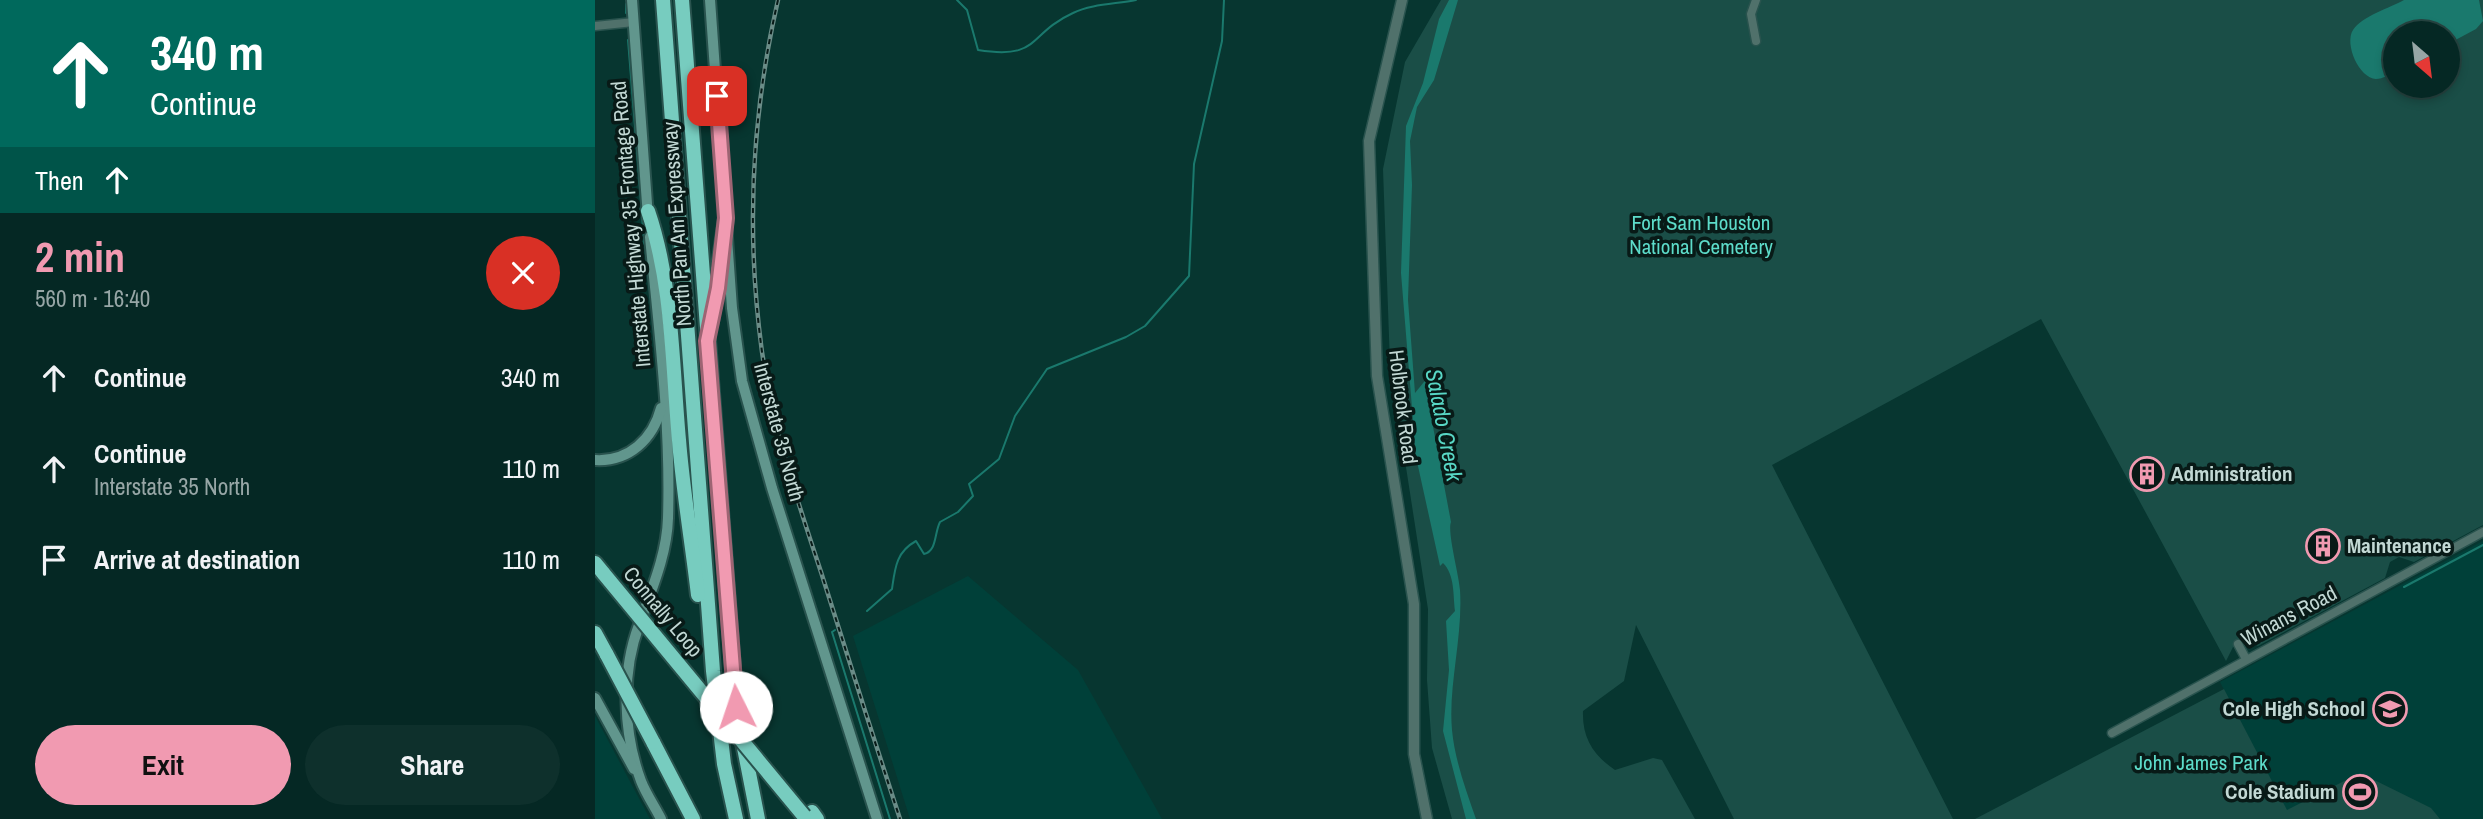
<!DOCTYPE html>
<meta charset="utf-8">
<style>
:root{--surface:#052824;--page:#0e302c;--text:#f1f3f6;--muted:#97a6a6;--line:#264441;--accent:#f19ab1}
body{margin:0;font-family:"Archivo Narrow",sans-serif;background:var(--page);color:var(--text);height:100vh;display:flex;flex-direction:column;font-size:26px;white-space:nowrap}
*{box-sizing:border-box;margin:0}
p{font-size:23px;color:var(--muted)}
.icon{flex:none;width:38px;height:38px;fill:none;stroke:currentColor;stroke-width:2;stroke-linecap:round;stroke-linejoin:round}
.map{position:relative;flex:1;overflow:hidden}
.side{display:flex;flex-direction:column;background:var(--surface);width:595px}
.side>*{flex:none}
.top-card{background:#00695c;color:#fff;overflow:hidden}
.needle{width:46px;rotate:152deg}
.controls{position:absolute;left:1788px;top:21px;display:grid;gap:14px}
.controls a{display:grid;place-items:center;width:77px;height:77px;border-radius:50%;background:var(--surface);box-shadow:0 4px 10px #0003,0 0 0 2px var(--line);font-size:35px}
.pin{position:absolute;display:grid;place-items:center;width:60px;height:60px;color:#fff;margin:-30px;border-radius:14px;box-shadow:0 4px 10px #0006}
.me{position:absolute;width:77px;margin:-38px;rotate:356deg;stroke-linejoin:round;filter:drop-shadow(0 0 5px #0008)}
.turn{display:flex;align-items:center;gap:24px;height:147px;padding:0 35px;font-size:32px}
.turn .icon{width:91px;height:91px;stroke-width:2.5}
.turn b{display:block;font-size:49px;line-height:60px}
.then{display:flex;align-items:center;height:66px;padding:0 35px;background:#0003;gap:14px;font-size:26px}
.round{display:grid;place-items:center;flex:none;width:74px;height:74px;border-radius:37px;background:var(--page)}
.headline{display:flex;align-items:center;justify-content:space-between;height:119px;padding:0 35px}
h1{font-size:42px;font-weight:800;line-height:52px;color:var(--accent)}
.primary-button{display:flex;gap:14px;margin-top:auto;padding:14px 35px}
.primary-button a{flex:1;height:80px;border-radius:42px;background:var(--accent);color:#111;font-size:28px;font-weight:800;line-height:80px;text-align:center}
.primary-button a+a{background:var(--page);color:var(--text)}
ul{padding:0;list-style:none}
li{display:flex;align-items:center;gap:21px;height:91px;padding:0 35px}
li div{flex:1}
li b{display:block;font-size:26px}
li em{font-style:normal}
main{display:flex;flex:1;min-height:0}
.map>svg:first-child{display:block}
.built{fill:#004039}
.green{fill:#1a4e47;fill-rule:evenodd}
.water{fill:#1a796d}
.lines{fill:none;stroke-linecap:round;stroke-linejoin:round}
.stream{stroke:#1a796d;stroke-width:2}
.minor-casing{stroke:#29534e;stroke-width:11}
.tertiary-casing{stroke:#29534e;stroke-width:13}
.secondary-casing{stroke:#29534e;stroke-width:14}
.motorway-casing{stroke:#29534e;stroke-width:18}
.minor{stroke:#50716b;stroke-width:8}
.tertiary{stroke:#50716b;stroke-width:10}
.secondary{stroke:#61968d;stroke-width:10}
.motorway{stroke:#77ccbf;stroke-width:14}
.rail-casing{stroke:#6a8c87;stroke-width:4.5}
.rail{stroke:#081a17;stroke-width:2;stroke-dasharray:5;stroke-linecap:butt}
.motorway-bridge-casing{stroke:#29534e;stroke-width:18;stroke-linecap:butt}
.motorway-bridge{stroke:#77ccbf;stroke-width:14}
.route-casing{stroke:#9d6473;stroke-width:18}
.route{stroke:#f19ab1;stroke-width:12}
.labels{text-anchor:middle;stroke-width:7;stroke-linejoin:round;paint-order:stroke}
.park-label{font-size:21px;fill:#5ddcca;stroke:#081a17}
.street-label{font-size:21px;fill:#c2d8d4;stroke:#081a17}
.poi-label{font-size:21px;font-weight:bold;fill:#c2d8d4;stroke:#081a17;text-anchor:start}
.water-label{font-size:23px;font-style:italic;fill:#58d7c5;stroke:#081a17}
</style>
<main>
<section class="side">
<div class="top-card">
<div class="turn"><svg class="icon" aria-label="ahead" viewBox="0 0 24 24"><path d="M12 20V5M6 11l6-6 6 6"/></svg><div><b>340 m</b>Continue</div></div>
<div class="then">Then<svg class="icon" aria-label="ahead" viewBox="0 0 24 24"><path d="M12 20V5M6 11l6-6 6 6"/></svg></div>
</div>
<div class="headline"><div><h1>2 min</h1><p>560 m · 16:40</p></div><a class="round" style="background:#d93025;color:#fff"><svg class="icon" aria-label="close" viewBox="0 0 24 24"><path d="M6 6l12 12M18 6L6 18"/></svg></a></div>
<ul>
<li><svg class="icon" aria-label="ahead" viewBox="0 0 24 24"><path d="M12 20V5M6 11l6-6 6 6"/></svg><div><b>Continue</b></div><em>340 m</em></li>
<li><svg class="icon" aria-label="ahead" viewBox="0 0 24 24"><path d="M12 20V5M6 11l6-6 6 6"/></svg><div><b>Continue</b><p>Interstate 35 North</p></div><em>110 m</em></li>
<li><svg class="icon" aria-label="arrive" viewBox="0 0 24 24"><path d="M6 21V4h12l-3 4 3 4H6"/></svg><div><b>Arrive at destination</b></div><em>110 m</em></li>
</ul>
<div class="primary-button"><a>Exit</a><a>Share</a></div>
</section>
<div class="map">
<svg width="1888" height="819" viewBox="0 0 1888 819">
<rect width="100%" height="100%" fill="#073630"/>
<!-- built -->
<g class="built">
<polygon points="1888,541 1888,819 1696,819 1625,682"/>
<polygon points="373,576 483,670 567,819 315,819 258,636"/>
<polygon points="0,716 55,819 0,819"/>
</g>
<!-- green -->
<g class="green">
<path d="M846,0H1888V525L1819,562L1804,557L1795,562L1790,578L1663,646L1648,641L1638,647L1631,661L1446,319L1177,465L1358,819H1139L1041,625L1029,681L988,711C987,738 998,755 1020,770L1058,758L1067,760L1100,819H857L837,748L832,680L833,609L795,364L788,169L810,62ZM1801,33H1853V86H1801Z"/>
<polygon points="1629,689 1692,810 1765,773 1836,808 1845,819 1380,819"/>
</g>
<!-- water -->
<g class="water">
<path d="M854,0H863L839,80L822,107L815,141L817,185L813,300L820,393L833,377L835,379L836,416L856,522C852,532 864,575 865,590C868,637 853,686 857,730C860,761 871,790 881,819H871L848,731L854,670L851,621L860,611C858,595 860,575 848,563L845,566L821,457L806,273L811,126L828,83L844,19Z"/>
<path d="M1809,0H1884L1888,21L1881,29L1853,44V33H1801V71C1795,74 1788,79 1781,79C1764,78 1749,44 1758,30C1767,16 1795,8 1809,0Z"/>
</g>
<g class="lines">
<!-- stream -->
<g class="stream">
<path d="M362,0L372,10L383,50C446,60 432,34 478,13C496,4 522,4 541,0"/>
<polyline points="31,13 31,4"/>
<polyline points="33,40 46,201"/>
<polyline points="47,215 49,244"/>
<polyline points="1809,587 1888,545"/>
<path d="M272,611L297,589C300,568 301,552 321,541L329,554C342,551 339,534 345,522L363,512L378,496L374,484L404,459L420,416L452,369L531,337L550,326L594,276L599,164L627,41L629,0"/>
<polyline points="240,630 237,632 295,819"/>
</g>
<!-- minor casing -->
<g class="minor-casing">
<g id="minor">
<polyline points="0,26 39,22"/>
<polyline points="1161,41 1156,14 1161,0"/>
<polyline points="1643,644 1651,659"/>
<polyline points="1517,733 1888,532"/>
</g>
</g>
<!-- tertiary casing -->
<g class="tertiary-casing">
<polyline id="tertiary" points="807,0 774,141 782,376 819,604 819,754 832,819"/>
</g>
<!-- secondary casing -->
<g class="secondary-casing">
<g id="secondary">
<polyline points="37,0 53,217"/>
<polyline points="115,0 137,308 147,381 177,488 282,819"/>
<path d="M55,237C64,330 76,424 73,518C72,555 56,591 44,625C26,673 28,733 46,781C51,794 60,807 66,819"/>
<path d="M0,460C34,462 58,439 66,408"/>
<polyline points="0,698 39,769"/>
</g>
</g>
<!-- motorway casing -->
<g class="motorway-casing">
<g id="motorway">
<polyline points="68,0 118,671 129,764 141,819"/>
<polyline points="87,0 141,707 163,819"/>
<path d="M53,211C78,284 77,364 84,440C88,492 97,543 103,595"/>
<polyline points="116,322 131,218"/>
<polyline points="0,563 9,574"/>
<polyline points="0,633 12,655"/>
<polyline points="58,742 98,819"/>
<polyline points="217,812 222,819"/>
</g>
</g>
<!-- minor -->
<use href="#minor" class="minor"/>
<!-- tertiary -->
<use href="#tertiary" class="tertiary"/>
<!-- secondary -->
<use href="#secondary" class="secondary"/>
<!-- motorway -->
<use href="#motorway" class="motorway"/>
<!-- rail casing -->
<g class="rail-casing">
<path id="rail" d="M183,0C156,117 151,234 167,352C178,428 202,500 226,572C252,654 278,737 305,819"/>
</g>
<!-- rail -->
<use href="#rail" class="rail"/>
<!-- motorway-bridge casing -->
<g class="motorway-bridge-casing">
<g id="motorway-bridge">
<polyline points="9,574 209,816"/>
<polyline points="12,655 58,742"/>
</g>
</g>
<!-- motorway-bridge -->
<use href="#motorway-bridge" class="motorway-bridge"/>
</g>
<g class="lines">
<!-- route casing -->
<g class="route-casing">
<polyline id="route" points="122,96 131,218 123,288 112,341 141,707"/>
</g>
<!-- route -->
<use href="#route" class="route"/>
</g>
<!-- icons -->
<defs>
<g id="building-ring" transform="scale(1.75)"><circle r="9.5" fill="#081a17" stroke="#f19ab1" stroke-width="1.5"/><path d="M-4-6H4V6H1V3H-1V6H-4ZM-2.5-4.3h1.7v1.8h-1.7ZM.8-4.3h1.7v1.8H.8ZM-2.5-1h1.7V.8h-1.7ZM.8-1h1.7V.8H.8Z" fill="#f19ab1"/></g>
<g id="school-ring" transform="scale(1.75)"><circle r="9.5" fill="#081a17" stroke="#f19ab1" stroke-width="1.5"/><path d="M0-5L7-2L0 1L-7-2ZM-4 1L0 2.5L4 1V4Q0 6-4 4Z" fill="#f19ab1"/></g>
<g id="stadium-ring" transform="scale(1.75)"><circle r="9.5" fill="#081a17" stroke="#f19ab1" stroke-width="1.5"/><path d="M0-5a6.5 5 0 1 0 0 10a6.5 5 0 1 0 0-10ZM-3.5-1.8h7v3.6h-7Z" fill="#f19ab1"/></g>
</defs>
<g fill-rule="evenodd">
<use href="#building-ring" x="1552" y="474"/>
<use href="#building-ring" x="1728" y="546"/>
<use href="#school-ring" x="1795" y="709"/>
<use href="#stadium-ring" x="1765" y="792"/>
</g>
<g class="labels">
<!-- park labels -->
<g class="park-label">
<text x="1106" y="230">Fort Sam Houston<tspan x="1106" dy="24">National Cemetery</tspan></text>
<text x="1606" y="770">John James Park</text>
</g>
<!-- street labels -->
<g class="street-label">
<text transform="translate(36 224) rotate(-95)" y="7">Interstate Highway 35 Frontage Road</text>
<text transform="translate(82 224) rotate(-94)" y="7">North Pan Am Expressway</text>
<text transform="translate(808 407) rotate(83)" y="7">Holbrook Road</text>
<text transform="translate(184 432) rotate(75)" y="7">Interstate 35 North</text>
<text transform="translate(68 612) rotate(50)" y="7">Connally Loop</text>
<text transform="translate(1694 616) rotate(-28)" y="7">Winans Road</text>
</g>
<!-- poi labels -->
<g class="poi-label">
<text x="1576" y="481">Administration</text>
<text x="1752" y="553">Maintenance</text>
<text x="1770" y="716" text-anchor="end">Cole High School</text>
<text x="1740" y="799" text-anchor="end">Cole Stadium</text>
</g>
<!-- water labels -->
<g class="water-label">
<text transform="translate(849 425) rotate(79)" y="8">Salado Creek</text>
</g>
</g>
</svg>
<div class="controls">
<a><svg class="needle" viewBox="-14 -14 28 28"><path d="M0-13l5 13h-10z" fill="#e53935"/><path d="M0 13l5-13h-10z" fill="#97a6a6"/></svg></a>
</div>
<div class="pin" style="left:122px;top:96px;background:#d93025"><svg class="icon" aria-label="arrive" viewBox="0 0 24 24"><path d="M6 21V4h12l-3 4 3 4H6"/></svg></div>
<svg class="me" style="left:141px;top:707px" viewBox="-20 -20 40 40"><circle r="19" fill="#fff"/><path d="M0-13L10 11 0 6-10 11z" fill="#f19ab1"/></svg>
</div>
</main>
